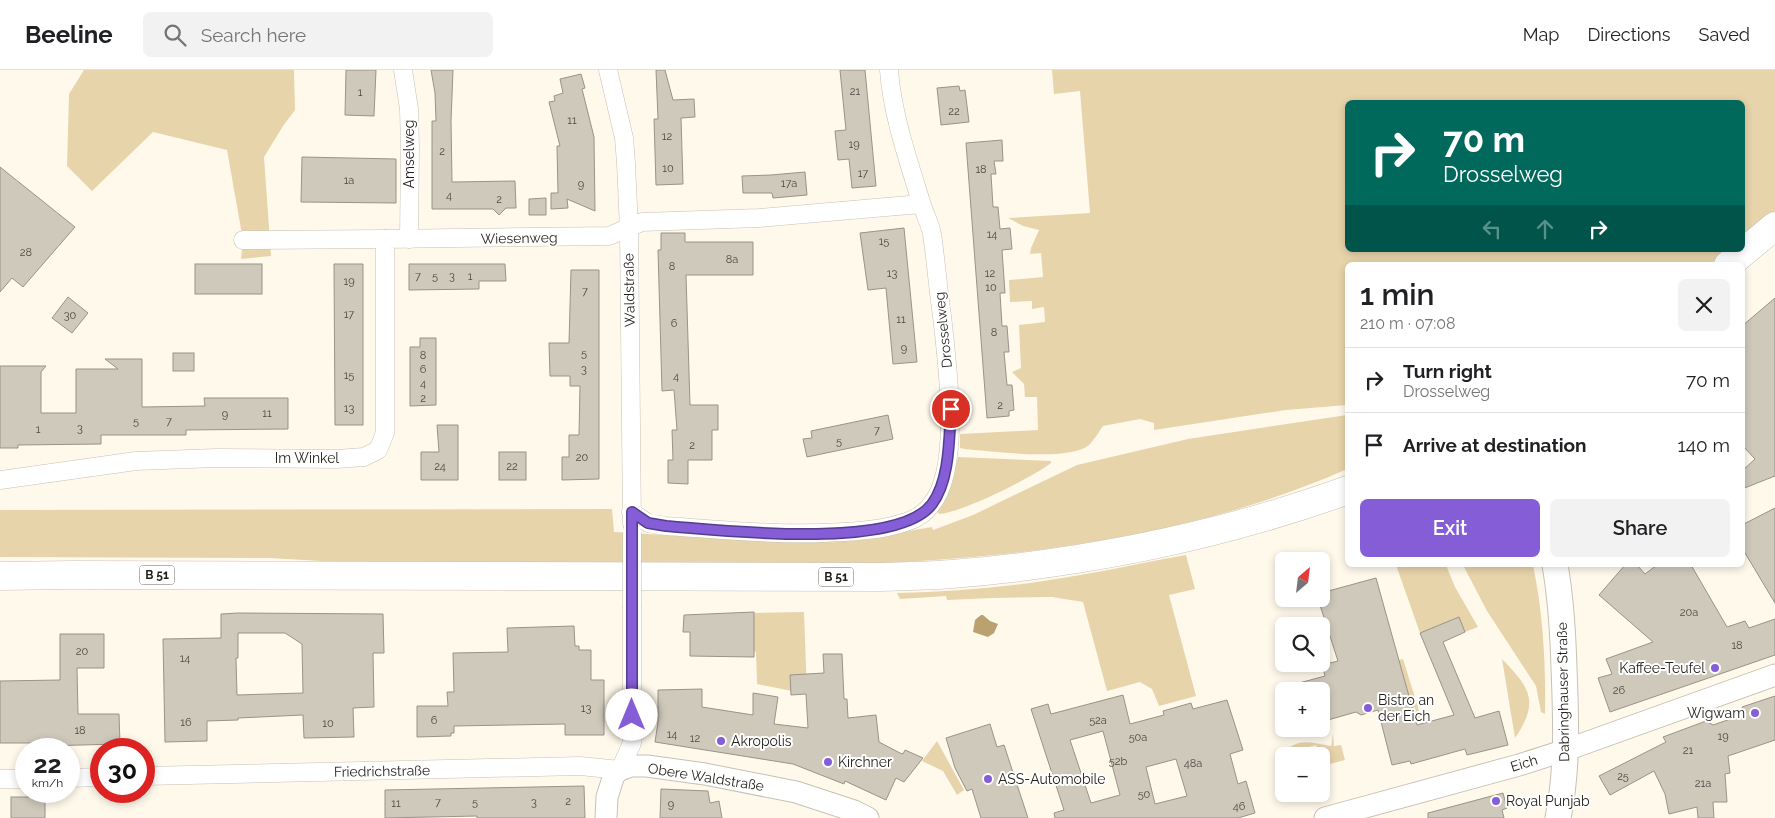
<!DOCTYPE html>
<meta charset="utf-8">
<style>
:root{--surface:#fff;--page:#f2f2f2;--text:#202124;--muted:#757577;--line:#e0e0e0;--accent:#855dd7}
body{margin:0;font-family:Raleway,sans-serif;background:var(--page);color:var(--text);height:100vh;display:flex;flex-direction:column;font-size:19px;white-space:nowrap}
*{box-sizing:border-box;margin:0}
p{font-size:16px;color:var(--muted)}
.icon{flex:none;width:28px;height:28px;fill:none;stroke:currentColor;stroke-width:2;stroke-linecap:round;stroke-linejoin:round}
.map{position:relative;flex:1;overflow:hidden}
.details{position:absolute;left:1345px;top:192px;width:400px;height:305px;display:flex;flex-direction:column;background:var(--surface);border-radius:8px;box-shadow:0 2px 8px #0003}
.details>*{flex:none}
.guide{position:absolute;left:1345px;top:30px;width:400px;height:152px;border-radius:8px;box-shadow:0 2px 8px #0003;background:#00695c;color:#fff;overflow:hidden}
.needle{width:32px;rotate:28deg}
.tools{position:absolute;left:1275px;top:482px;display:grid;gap:10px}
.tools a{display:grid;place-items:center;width:55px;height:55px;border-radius:8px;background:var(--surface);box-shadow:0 2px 8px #0003;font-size:25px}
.speed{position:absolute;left:15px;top:668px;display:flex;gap:10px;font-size:25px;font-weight:700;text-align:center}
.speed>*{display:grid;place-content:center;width:65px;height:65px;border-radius:50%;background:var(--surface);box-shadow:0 2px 8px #0003;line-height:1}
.speed small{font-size:12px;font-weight:400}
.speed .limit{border:8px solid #d22;background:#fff;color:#111}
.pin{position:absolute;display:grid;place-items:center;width:42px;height:42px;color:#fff;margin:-21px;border:2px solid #fff;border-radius:50%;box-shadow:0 1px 5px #0007}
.me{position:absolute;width:55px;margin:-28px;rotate:0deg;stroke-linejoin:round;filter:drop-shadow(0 0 4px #0008)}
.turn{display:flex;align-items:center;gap:18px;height:105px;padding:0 15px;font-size:22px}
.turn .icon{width:65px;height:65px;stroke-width:2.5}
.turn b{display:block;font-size:35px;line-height:42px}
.lanes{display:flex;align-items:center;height:48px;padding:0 15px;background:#0003;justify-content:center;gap:25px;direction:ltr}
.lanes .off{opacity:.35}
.round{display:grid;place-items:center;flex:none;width:52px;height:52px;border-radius:8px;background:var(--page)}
.headline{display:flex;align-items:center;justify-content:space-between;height:85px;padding:0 15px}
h1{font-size:30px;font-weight:600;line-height:38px}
.cta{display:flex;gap:10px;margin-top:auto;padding:10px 15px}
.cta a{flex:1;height:58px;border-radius:8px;background:var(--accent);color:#fff;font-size:20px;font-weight:600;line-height:58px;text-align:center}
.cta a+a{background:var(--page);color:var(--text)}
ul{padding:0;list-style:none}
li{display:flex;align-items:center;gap:15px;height:65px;padding:0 15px;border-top:1px solid var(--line)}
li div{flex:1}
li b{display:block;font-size:19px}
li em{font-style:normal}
header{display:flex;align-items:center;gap:30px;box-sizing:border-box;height:70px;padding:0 25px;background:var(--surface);border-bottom:1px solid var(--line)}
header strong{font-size:24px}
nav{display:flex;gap:28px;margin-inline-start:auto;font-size:18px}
.search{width:350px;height:45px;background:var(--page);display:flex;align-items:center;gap:12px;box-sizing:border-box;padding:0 18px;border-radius:8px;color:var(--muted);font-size:19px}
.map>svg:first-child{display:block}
.green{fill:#e8d4ab}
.water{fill:#baa270}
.building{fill:#cfc9bc;stroke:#999388;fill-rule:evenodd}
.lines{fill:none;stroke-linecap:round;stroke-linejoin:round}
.minor-casing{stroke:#c7c1b4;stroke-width:19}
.tertiary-casing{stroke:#c7c1b4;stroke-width:23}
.secondary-casing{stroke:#c7c1b4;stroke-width:27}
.primary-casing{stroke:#c7c1b4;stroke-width:29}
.minor{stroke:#fff;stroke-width:18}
.tertiary{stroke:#fff;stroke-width:21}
.secondary{stroke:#fff;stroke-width:25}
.primary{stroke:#fff;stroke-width:28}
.minor-bridge-casing{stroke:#c7c1b4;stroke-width:19;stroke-linecap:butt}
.minor-bridge{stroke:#fff;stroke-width:18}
.route-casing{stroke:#563c8c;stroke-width:12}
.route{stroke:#855dd7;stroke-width:9}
.poi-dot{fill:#855dd7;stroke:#fff;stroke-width:2}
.labels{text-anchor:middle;stroke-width:4;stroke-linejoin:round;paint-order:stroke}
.number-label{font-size:11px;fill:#4c4a42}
.shield{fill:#fff;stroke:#64625f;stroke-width:1}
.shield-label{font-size:12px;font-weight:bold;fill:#211f1a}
.street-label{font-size:14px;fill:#211f1a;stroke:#fff}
.poi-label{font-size:14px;fill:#211f1a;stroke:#fff;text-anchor:start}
</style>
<header>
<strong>Beeline</strong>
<div class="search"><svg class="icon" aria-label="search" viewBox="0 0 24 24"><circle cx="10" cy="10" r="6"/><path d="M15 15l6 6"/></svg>Search here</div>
<nav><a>Map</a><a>Directions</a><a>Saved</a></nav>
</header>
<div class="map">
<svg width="1775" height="748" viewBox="0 0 1775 748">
<rect width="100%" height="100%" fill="#fff9ec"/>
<!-- green -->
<g class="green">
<polygon points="84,0 294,0 295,40 283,56 264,87 271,186 241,189 243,170 227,80 153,62 92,121 67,96 69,24"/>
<path d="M1052,0H1775V144L1743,170L1742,32H1348V180H1730L1711,195H1348L1347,335L1286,340L1154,360V353L1140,349L1103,356C1099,362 1094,370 1089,375C1069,392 992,381 965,379L960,378V364L1038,360L1037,327H1025L1024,314L1012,302L1021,298L1019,255L1045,252L1044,237L1032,239V231L1010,232L1009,210L1043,207L1041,183L1030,184L1031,178L1039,160L1023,156L1008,148L1090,143L1080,21L1054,24Z"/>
<path d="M1347,345V399C1194,467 1017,489 851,494L354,493L270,488L0,487V440L612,439L614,462L811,473L885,465L932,457L933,460L973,445L1077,395L1188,369Z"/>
<path d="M958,387L1051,391V393C1033,407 961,443 939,444L937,441L952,409Z"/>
<path d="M1186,485L1195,519L1169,525L1196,626L1159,636L1152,619L1140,612L1107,621L1083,532L1052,527L992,528L947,530L946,526L900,529L897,523C958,522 1020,516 1080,505C1116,499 1151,491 1186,485Z"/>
<polygon points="1396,495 1446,495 1455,517 1478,557 1465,562 1459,547 1420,563"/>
<path d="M1463,495H1533C1543,543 1546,594 1545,644L1541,642L1536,616L1487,541Z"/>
<polygon points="804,542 807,624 757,614 756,582 754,581 754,543"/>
<polygon points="1403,589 1421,647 1415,649 1399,590"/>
<path d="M1502,589C1530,618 1540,631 1515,668Z"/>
<path d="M1333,663L1334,676L1341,675L1345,690L1322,696L1321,686H1320L1316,675L1281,685C1297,667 1309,672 1331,676Z"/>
<polygon points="937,671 964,720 957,725 943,701 922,691"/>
</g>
<!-- water -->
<polygon class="water" points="981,545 983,545 990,551 998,554 994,563 988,567 973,562 975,550"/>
<!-- building -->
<g class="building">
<polygon points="346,0 376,0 374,46 345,45"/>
<polygon points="431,0 453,0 451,51 452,112 515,111 516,138 506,138 499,145 493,139 432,139 432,51 436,51 435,23"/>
<polygon points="656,0 665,0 673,30 694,29 695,47 681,48 683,114 656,115 654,49 658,49"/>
<polygon points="840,0 865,0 876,116 852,118 849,89 838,90 835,61 846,60"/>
<polygon points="581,4 585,18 582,19 594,67 595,141 567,129 568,138 551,139 551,123 558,123 557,76 560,76 549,32 555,31 554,26 563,23 560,9"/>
<polygon points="959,16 960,21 965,20 969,52 941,55 937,18"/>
<polygon points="1002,70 1003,91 994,91 996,104 991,104 993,137 998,137 1000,159 1010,158 1012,179 1002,180 1005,223 1000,223 1002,256 1007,256 1009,282 1004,282 1007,315 1012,315 1014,340 1009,341 1009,346 987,348 966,73"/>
<polygon points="302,87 396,89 396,133 301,132"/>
<polygon points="0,97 75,157 23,217 12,208 0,222"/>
<polygon points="805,102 807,125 773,128 772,123 743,123 742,106 771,105"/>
<polygon points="546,128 546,145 529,145 529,129"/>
<polygon points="904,158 917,292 893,294 886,218 868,220 860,163"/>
<polygon points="661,163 685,163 685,172 753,172 753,205 686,205 690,335 718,335 718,360 712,360 712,390 688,390 688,414 668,413 668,390 673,390 672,360 677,360 674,320 662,321 658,180 661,180"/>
<rect x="195" y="194" width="67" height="30"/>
<polygon points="334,194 363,194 363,355 335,355"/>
<polygon points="409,194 505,194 506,211 479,211 479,219 409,220"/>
<polygon points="571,200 599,200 599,409 562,410 562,387 569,387 569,365 579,365 580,316 570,316 570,306 550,306 549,273 569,273"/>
<polygon points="68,227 88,243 72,263 52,248"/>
<polygon points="1775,228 1775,406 1742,419 1742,401 1755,389 1742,375 1742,256"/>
<polygon points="420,268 436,268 436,335 410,336 410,277 420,277"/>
<rect x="173" y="283" width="21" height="18"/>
<polygon points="105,289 142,289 142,337 205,336 204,328 288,328 288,359 186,360 186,365 101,365 101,374 18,375 18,378 0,378 0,296 46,296 41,302 41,343 76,343 76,299 118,299"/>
<polygon points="888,345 893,369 807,387 803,369 812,368 811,361"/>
<polygon points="437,355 458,355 458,410 421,410 421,382 439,382"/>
<rect x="499" y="382" width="27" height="28"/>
<polygon points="1775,438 1775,533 1742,478 1742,455"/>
<polygon points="1625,495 1637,495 1645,504 1657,495 1691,495 1727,557 1745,551 1749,558 1775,549 1775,585 1610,642 1598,608 1612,604 1606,589 1653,572 1599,525"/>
<polygon points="1376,508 1417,655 1454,645 1420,563 1459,547 1465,562 1443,572 1475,648 1499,641 1508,675 1467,685 1465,679 1411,694 1410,691 1392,695 1378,640 1361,645 1356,642 1321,652 1321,621 1289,621 1288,616 1325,606 1322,595 1338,591 1318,529 1321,529 1321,523"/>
<polygon points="754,542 754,587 690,586 690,562 683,562 684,545"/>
<path d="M238,543L383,544L384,583H373L374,637L353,638L354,667L304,668L303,645L238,648V650L207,651V671L165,672L163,569L221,568V544ZM238,563H285L302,574L303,623L237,625L236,588H238Z"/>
<polygon points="574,556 575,576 579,576 579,580 591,580 591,610 604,610 604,665 565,665 565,654 454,656 454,663 451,663 451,666 417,667 417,636 448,636 447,622 454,622 453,583 508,582 507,558"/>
<polygon points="60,564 104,564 104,598 77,598 78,644 119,644 120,674 42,676 42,673 0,673 0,611 60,610"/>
<polygon points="823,584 842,584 844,629 847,629 848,648 876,645 879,672 900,683 903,684 905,680 923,688 904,712 896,708 886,730 845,711 844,714 793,694 655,672 658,652 658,620 702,619 702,637 753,645 753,623 778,627 774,654 808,658 806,624 791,625 790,605 824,603"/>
<path d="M1123,625L1130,654L1164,645L1163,641L1191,633L1193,639L1227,630L1243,680L1230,684L1238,714L1246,711L1255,743L1238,748H1055L1054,743L1064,740L1031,639L1048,634L1051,644ZM1103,661L1120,725L1091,733L1070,670ZM1176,689L1187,726L1155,734L1146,697Z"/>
<polygon points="1775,626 1775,670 1728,686 1730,703 1725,704 1727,732 1713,732 1714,748 1698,748 1697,737 1669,744 1665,724 1654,701 1610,725 1599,706 1666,672 1663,667 1706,651 1713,655 1745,644 1742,637"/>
<polygon points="990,654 997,677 1004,675 1028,748 981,748 972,719 967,721 955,698 946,668"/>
<polygon points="584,716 585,748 477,748 477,746 385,748 385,720"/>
<polygon points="661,719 708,721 710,733 719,731 722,748 660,748"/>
<polygon points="1503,723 1507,738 1502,740 1504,748 1428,748 1428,743"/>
<rect x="11" y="727" width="34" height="21"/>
</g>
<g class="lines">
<!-- minor casing -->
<g class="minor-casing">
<g id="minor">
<polyline points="403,0 409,39 410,78 409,169"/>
<polyline points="608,0 624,68 626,93 629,159 632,454"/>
<polyline points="243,170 385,169"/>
<polyline points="0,410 136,391 216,388 337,389 364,387 378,380 385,363 385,169 609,166 642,152 759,148 921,134"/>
<path d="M631,442L648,453L666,456C725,460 784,466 843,462C864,461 886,459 906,452C916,449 925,443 931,435C962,398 947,293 942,246C938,219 936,191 932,164C930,153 924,143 921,132C908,90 892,43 889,0"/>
<polyline points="144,706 580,696 620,700 632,673 632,538"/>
<polyline points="69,708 101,707"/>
<polyline points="0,709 26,709"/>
</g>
</g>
<!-- tertiary casing -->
<g class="tertiary-casing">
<g id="tertiary">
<polyline points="606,748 607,727 614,705 620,700 631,696 647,696 705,704 796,722 854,741 868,748"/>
<polyline points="1325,748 1519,695 1566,680 1775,605"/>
</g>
</g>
<!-- secondary casing -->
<g class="secondary-casing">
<path id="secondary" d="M1555,495C1561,529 1563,564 1564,598C1566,649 1568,698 1558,748"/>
</g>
<!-- primary casing -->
<g class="primary-casing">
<g id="primary">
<polyline points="1728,195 1775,156"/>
<path d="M0,506L73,505L880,507C903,506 928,506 952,504C1086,493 1220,466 1348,420"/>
</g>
</g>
<!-- minor -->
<use href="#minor" class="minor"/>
<!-- tertiary -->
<use href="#tertiary" class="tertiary"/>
<!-- secondary -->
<use href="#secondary" class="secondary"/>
<!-- primary -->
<use href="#primary" class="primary"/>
<!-- minor-bridge casing -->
<g class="minor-bridge-casing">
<polyline id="minor-bridge" points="632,462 632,538"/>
</g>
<!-- minor-bridge -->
<use href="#minor-bridge" class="minor-bridge"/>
</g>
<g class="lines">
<!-- route casing -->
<g class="route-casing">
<path id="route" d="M632,645V442L648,453L666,456C721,460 897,481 932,434C950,410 949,368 951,339"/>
</g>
<!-- route -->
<use href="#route" class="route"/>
</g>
<!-- markers -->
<g class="poi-dot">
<circle cx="1715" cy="598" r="5"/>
<circle cx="1368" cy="638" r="5"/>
<circle cx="1755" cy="643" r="5"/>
<circle cx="721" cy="671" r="5"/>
<circle cx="828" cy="692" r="5"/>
<circle cx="988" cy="709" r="5"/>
<circle cx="1496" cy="731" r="5"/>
</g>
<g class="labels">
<!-- number labels -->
<g class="number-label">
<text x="855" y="25">21</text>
<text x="360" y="26">1</text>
<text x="954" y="45">22</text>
<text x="572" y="54">11</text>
<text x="667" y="70">12</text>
<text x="854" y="78">19</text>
<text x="442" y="85">2</text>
<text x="668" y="102">10</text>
<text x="981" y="103">18</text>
<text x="863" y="107">17</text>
<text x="349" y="114">1a</text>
<text x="789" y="117">17a</text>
<text x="581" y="118">9</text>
<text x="449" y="129">4</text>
<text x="499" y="133">2</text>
<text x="992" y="168">14</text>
<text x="884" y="175">15</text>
<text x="26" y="186">28</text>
<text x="732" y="193">8a</text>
<text x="672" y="200">8</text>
<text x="892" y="207">13</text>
<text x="990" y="207">12</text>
<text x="418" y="210">7</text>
<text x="435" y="210">5</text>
<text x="452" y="210">3</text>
<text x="470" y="210">1</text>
<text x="349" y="215">19</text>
<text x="991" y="221">10</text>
<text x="585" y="225">7</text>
<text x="349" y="248">17</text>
<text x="70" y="249">30</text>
<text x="901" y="253">11</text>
<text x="674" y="257">6</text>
<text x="994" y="266">8</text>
<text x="904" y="282">9</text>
<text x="584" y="287">5</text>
<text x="423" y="289">8</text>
<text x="423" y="303">6</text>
<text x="584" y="303">3</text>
<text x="349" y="309">15</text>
<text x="676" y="310">4</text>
<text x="423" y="317">4</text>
<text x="423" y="332">2</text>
<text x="1000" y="339">2</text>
<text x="349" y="342">13</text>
<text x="267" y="347">11</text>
<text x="225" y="348">9</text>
<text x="136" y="355">5</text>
<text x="169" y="355">7</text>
<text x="80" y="362">3</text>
<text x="38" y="363">1</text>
<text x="877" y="364">7</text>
<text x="839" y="375">5</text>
<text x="692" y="379">2</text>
<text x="582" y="391">20</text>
<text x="440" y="400">24</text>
<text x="512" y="400">22</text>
<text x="1689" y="546">20a</text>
<text x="1737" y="579">18</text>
<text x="82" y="585">20</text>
<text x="185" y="592">14</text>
<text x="1619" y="624">26</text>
<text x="586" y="642">13</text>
<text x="434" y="654">6</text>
<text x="1098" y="654">52a</text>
<text x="186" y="656">16</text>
<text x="328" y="657">10</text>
<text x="80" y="664">18</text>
<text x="672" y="668">14</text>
<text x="1723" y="670">19</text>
<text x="1138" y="671">50a</text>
<text x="695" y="672">12</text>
<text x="1688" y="684">21</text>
<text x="1118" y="695">52b</text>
<text x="1193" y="697">48a</text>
<text x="1623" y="710">25</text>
<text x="1703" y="717">21a</text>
<text x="1144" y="728">50</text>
<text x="568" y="735">2</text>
<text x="438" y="736">7</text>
<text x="475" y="736">5</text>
<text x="534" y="736">3</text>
<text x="396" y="737">11</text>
<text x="671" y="738">9</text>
<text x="1239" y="740">46</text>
</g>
<!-- shield labels -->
<g class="shield">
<rect x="139.5" y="495.5" width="35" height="19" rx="4"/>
<rect x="818.5" y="497.5" width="35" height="19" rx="4"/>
</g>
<g class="shield-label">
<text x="157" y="509">B 51</text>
<text x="836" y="511">B 51</text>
</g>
<!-- street labels -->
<g class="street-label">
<text transform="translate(409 84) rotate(-90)" y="5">Amselweg</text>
<text transform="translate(519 168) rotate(-1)" y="5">Wiesenweg</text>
<text transform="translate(629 220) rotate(-91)" y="5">Waldstraße</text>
<text transform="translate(943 260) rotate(-96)" y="5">Drosselweg</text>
<text x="307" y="393">Im Winkel</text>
<text transform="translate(1563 622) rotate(-91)" y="5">Dabringhauser Straße</text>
<text transform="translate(1524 693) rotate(-17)" y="5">Eich</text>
<text transform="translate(382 701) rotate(-1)" y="5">Friedrichstraße</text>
<text transform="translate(706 707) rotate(9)" y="5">Obere Waldstraße</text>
</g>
<!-- poi labels -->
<g class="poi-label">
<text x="1705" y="603" text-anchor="end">Kaffee-Teufel</text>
<text x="1378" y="635">Bistro an<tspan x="1378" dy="16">der Eich</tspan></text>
<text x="1745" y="648" text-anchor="end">Wigwam</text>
<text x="731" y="676">Akropolis</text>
<text x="838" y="697">Kirchner</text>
<text x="998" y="714">ASS-Automobile</text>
<text x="1506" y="736">Royal Punjab</text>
</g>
</g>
</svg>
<div class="tools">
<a><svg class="needle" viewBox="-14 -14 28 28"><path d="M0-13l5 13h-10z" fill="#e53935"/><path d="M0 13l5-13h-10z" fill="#757577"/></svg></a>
<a><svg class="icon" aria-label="search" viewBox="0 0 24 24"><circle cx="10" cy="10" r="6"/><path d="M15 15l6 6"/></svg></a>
<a>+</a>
<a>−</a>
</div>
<div class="speed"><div>22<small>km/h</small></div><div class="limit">30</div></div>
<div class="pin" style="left:951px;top:339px;background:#d93025"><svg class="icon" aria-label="arrive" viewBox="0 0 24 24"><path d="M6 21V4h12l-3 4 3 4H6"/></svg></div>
<svg class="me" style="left:632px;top:645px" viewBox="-20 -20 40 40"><circle r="19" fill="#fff"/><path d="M0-13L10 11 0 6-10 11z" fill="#855dd7"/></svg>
<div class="guide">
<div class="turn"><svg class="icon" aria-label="right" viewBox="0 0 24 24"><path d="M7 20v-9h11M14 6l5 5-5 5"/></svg><div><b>70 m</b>Drosselweg</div></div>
<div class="lanes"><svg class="icon off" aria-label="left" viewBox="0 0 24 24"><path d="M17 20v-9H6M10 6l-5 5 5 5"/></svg><svg class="icon off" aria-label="ahead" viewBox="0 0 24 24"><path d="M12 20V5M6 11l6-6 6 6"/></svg><svg class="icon" aria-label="right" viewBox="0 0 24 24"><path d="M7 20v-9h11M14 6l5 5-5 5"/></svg></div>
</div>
<section class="details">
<div class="headline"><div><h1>1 min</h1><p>210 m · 07:08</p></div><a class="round"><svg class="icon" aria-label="close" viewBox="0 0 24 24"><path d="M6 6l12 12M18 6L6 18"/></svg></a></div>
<ul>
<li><svg class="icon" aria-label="right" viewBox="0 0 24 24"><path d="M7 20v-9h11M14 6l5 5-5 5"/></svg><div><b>Turn right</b><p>Drosselweg</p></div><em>70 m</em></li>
<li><svg class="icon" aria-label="arrive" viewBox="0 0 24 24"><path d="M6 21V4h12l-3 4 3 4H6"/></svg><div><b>Arrive at destination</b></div><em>140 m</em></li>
</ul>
<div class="cta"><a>Exit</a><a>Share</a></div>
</section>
</div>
